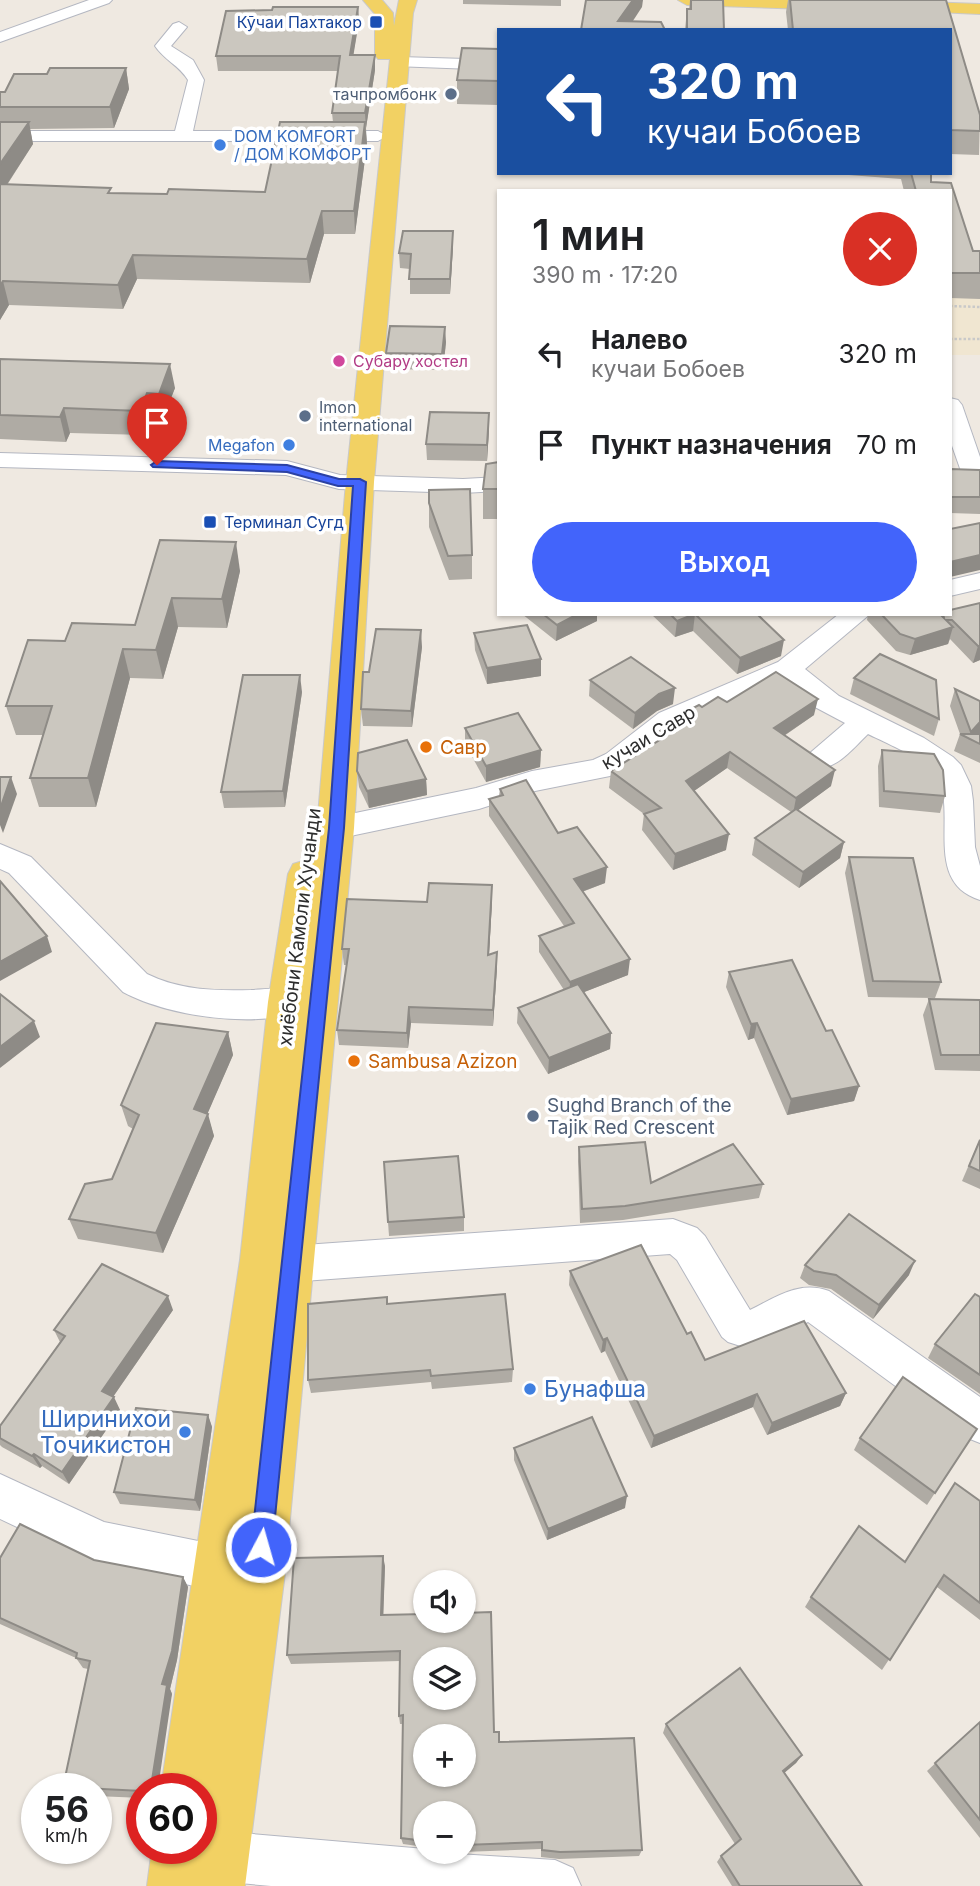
<!DOCTYPE html>
<html lang="ru">
<meta charset="utf-8">
<style>
:root{--surface:#fff;--page:#f6f6f6;--text:#202124;--muted:#757577;--accent:#4264fb}
body{margin:0;font-family:Inter,sans-serif;background:var(--page);color:var(--text);height:100vh;display:flex;flex-direction:column;font-size:26px;white-space:nowrap}
*{box-sizing:border-box;margin:0}
p{font-size:23px;color:var(--muted)}
.icon{flex:none;width:38px;height:38px;fill:none;stroke:currentColor;stroke-width:2;stroke-linecap:round;stroke-linejoin:round}
.map{position:relative;flex:1;overflow:hidden}
.drawer{position:absolute;left:497px;top:189px;width:455px;height:427px;display:flex;flex-direction:column;background:var(--surface);border-radius:0px;box-shadow:0 2px 5px #0004}
.drawer>*{flex:none}
.hud{position:absolute;left:497px;top:28px;width:455px;height:147px;border-radius:0px;box-shadow:0 2px 5px #0004;background:#1a4fa0;color:#fff;overflow:hidden}
.buttons{position:absolute;left:413px;top:1570px;display:grid;gap:14px}
.buttons a{display:grid;place-items:center;width:63px;height:63px;border-radius:50%;background:var(--surface);box-shadow:0 2px 5px #0004;font-size:35px}
.speed{position:absolute;left:21px;top:1773px;display:flex;gap:14px;font-size:35px;font-weight:700;text-align:center}
.speed>*{display:grid;place-content:center;width:91px;height:91px;border-radius:50%;background:var(--surface);box-shadow:0 2px 5px #0004;line-height:1}
.speed small{font-size:18px;font-weight:400}
.speed .limit{border:10px solid #d22;background:#fff;color:#111}
.pin{position:absolute;display:grid;place-items:center;width:60px;height:60px;color:#fff;margin:-72px -30px;border-radius:50% 50% 50% 0;rotate:-45deg;box-shadow:0 0 7px #0007}
.pin .icon{rotate:45deg}
.me{position:absolute;width:77px;margin:-38px;rotate:6deg;stroke-linejoin:round;filter:drop-shadow(0 0 5px #0008)}
.turn{display:flex;align-items:center;gap:24px;height:147px;padding:0 35px;font-size:32px}
.turn .icon{width:91px;height:91px;stroke-width:2.5}
.turn b{display:block;font-size:49px;line-height:60px}
.round{display:grid;place-items:center;flex:none;width:74px;height:74px;border-radius:37px;background:var(--page)}
.head{display:flex;align-items:center;justify-content:space-between;height:119px;padding:0 35px}
h1{font-size:42px;font-weight:600;line-height:52px}
.primary-button{display:flex;gap:14px;margin-top:auto;padding:14px 35px}
.primary-button a{flex:1;height:80px;border-radius:42px;background:var(--accent);color:#fff;font-size:28px;font-weight:600;line-height:80px;text-align:center}
ul{padding:0;list-style:none}
li{display:flex;align-items:center;gap:21px;height:91px;padding:0 35px}
li div{flex:1}
li b{display:block;font-size:26px}
li em{font-style:normal}
.map>svg:first-child{display:block}
.education{fill:#f0e6d1}
.lines{fill:none;stroke-linecap:round;stroke-linejoin:round}
.minor-casing{stroke:#b4b7c1;stroke-width:2}
.major-casing{stroke:#c9c9c9;stroke-width:2}
.path{stroke:#c9c9c9;stroke-width:2.5;stroke-dasharray:2.5 2;stroke-linecap:butt}
.minor{fill:#fff;fill-rule:evenodd}
.major{fill:#f2d163;fill-rule:evenodd}
.wall{fill:#afaba4}
.shaded-wall{fill:#8e8b86}
.building{fill:#cbc7bf;stroke:#8e8b86;stroke-width:2;fill-rule:evenodd}
.route{fill:#4264fb;stroke:#2b41a3;stroke-width:2}
.transit-dot{fill:#1a4fb4;stroke:#fff;stroke-width:2.5}
.service-dot{fill:#5c6f8a;stroke:#fff;stroke-width:2.5}
.shop-dot{fill:#3f7fe0;stroke:#fff;stroke-width:2.5}
.hotel-dot{fill:#d1479c;stroke:#fff;stroke-width:2.5}
.food-dot{fill:#e8710a;stroke:#fff;stroke-width:2.5}
.labels{text-anchor:middle;stroke-width:7;stroke-linejoin:round;paint-order:stroke}
.far-transit-label{font-size:16px;fill:#164399;stroke:#fff;text-anchor:end}
.far-service-label{font-size:16px;fill:#4e5e75;stroke:#fff;text-anchor:end}
.far-shop-label{font-size:16px;fill:#366cbe;stroke:#fff;text-anchor:start}
.far-hotel-label{font-size:16px;fill:#b23c85;stroke:#fff;text-anchor:start}
.street-label{font-size:19px;fill:#2e2e2e;stroke:#fff}
.food-label{font-size:19px;fill:#c56008;stroke:#fff;text-anchor:start}
.service-label{font-size:19px;fill:#4e5e75;stroke:#fff;text-anchor:start}
.near-shop-label{font-size:23px;fill:#366cbe;stroke:#fff;text-anchor:start}
</style>
<div class="map">
<svg width="980" height="1886" viewBox="0 0 980 1886">
<rect width="100%" height="100%" fill="#efe9e1"/>
<!-- education -->
<polygon class="education" points="980,256 980,355 950,355 950,259"/>
<g class="lines">
<!-- minor casing -->
<g class="minor-casing">
<g id="minor">
<polygon points="89,0 112,0 109,3 0,42 0,32"/>
<path d="M179,22L187,27L171,46L193,60L204,80L193,131H378L387,136L378,141H0V131H175L188,80C179,65 164,60 155,46L173,24Z"/>
<polygon points="400,57 499,60 499,70 394,66 392,62 394,58"/>
<polygon points="950,398 958,400 962,405 980,457 980,483 966,482 963,477 950,440"/>
<polygon points="0,453 287,461 340,475 463,479 499,477 499,491 463,493 339,489 286,475 0,467"/>
<polygon points="980,573 980,589 950,596 950,580"/>
<path d="M839,614H870L805,669L839,696L924,738L953,757L961,765L971,786L973,801L975,847L980,866V900C922,882 958,812 937,776C927,760 886,743 868,734C852,749 834,774 810,767L806,760L810,753L845,723L813,706L784,680L679,727L628,768L610,776L535,791L479,809L336,839L325,836L320,828L325,820L336,817L476,788L532,771L593,760L606,754L659,713L778,662Z"/>
<path d="M0,844L31,857L147,974C179,990 215,991 251,990C268,989 284,987 300,992L305,1002L300,1012C251,1028 168,1016 123,992L9,873L0,869Z"/>
<path d="M673,1219L697,1228L705,1236L750,1310C776,1297 800,1280 829,1291L980,1397V1443L965,1437L808,1322L750,1349L728,1342L722,1337L677,1260L670,1254L290,1282L276,1277L270,1264L276,1251L290,1246Z"/>
<polygon points="0,1474 104,1522 218,1545 234,1552 241,1568 234,1584 218,1591 100,1566 0,1519"/>
<polygon points="218,1831 425,1849 425,1852 555,1860 573,1868 581,1886 271,1886 218,1881 200,1874 193,1856 196,1848 201,1848 201,1838"/>
</g>
</g>
<!-- major casing -->
<g class="major-casing">
<g id="major">
<polygon points="363,0 382,0 393,13 394,26 399,0 417,0 413,13 374,482 354,828 285,1573 245,1886 147,1886 152,1848 201,1848 201,1788 161,1788 240,1260 268,1002 288,874 293,864 306,860 314,863 346,482 390,59 378,59 375,55 375,14"/>
<polygon points="678,0 840,0 847,5 838,10 687,5"/>
<polygon points="898,1 980,4 980,14 892,10 889,6"/>
</g>
</g>
<!-- path -->
<g class="path">
<polyline points="950,306 980,307"/>
<polyline points="950,339 980,339"/>
</g>
<!-- minor -->
<use href="#minor" class="minor"/>
<!-- major -->
<use href="#major" class="major"/>
</g>
<!-- wall -->
<g class="wall">
<polygon points="463,0 561,0 561,6 463,4"/>
<polygon points="690,0 723,0 724,30 685,30 687,9 689,9"/>
<polygon points="788,0 946,0 980,115 979,155 950,154 950,30 788,30 786,12"/>
<polygon points="358,7 359,21 353,55 375,70 366,128 367,144 355,234 324,234 310,283 137,279 123,309 9,305 0,320 0,92 5,92 47,74 126,68 129,89 114,128 30,129 33,144 7,185 112,193 167,194 265,192 333,122 332,113 338,71 218,71 216,56 272,10"/>
<polygon points="499,49 499,105 457,104 457,80"/>
<polygon points="849,173 931,173 931,182 951,183 973,251 980,251 980,299 950,298 950,191 904,191 901,179 849,175"/>
<polygon points="453,246 450,294 410,294 410,269 400,268 399,253"/>
<polygon points="446,342 443,370 387,369 386,353"/>
<polygon points="0,359 175,388 163,418 152,418 145,435 70,433 66,442 0,439"/>
<polygon points="489,429 487,461 427,460 426,444"/>
<polygon points="499,462 499,519 483,519 483,489"/>
<polygon points="950,469 980,470 980,514 950,513"/>
<polygon points="429,490 472,555 472,579 449,580 429,527"/>
<polygon points="160,540 240,571 227,628 178,627 163,679 130,678 96,807 39,807 30,778 43,735 16,735 6,706 65,641 135,625"/>
<polygon points="980,603 980,660 973,663 950,639 948,644 910,655 896,651 867,620 868,614 940,614 942,616 942,614 950,614"/>
<polygon points="522,614 597,614 597,621 556,641"/>
<polygon points="651,614 757,614 781,656 737,674 693,631 675,637"/>
<polygon points="474,633 541,676 487,684 475,650"/>
<polygon points="422,647 412,727 363,726 361,709 369,672"/>
<polygon points="854,678 939,719 934,736 850,694"/>
<polygon points="590,680 673,704 657,711 633,729 589,696"/>
<polygon points="955,689 980,733 980,763 954,751 960,734 950,706"/>
<polygon points="302,692 285,807 224,808 221,792"/>
<polygon points="727,702 814,715 784,736 831,786 798,810 844,842 840,858 799,888 752,855 755,838 791,812 727,768 694,791 726,850 673,870 642,830 644,814 609,788 611,771 658,740 660,731 702,707"/>
<polygon points="465,728 541,750 540,767 486,782 465,744"/>
<polygon points="882,750 945,796 940,813 879,807 878,766"/>
<polygon points="357,771 426,779 427,795 369,808 359,787"/>
<polygon points="500,789 558,833 605,883 582,892 628,975 584,992 611,1033 610,1049 548,1074 517,1023 518,1008 564,990 539,952 539,936 564,926 489,816 489,799 499,796"/>
<polygon points="849,857 941,982 935,998 868,997 845,873"/>
<polygon points="492,901 489,955 497,967 493,1026 411,1023 408,1048 339,1045 337,1030 347,965 344,965 342,949 427,902"/>
<polygon points="729,972 826,1031 859,1086 854,1101 787,1115 754,1038 748,1040 726,987"/>
<polygon points="929,999 980,1000 980,1071 935,1070 923,1015"/>
<polygon points="228,1032 233,1055 207,1114 214,1136 163,1253 78,1239 69,1219 112,1179 133,1129 128,1126 121,1105"/>
<polygon points="980,1139 980,1189 962,1181"/>
<polygon points="579,1147 651,1183 763,1184 759,1198 623,1220 580,1223 578,1161"/>
<polygon points="464,1217 464,1231 389,1236 388,1222"/>
<polygon points="805,1265 909,1275 873,1319 831,1289 809,1285 800,1278"/>
<polygon points="570,1271 687,1334 705,1360 846,1393 840,1406 767,1435 753,1407 651,1448 605,1351 601,1353 569,1285"/>
<polygon points="980,1297 980,1394 928,1358 935,1344"/>
<polygon points="388,1304 513,1369 512,1382 432,1389 431,1382 311,1393 308,1380"/>
<polygon points="173,1310 113,1397 120,1410 69,1484 42,1466 40,1468 2,1447 0,1445 0,1426 60,1342 54,1330"/>
<polygon points="208,1415 212,1427 200,1511 120,1504 114,1492"/>
<polygon points="977,1429 927,1505 854,1450 860,1438"/>
<polygon points="514,1448 625,1508 547,1540 514,1460"/>
<polygon points="980,1501 980,1620 937,1587 882,1670 805,1607 811,1597 905,1562"/>
<polygon points="0,1558 94,1560 183,1577 188,1587 177,1660 170,1689 172,1694 142,1788 142,1798 96,1796 96,1788 65,1788 63,1787 88,1669 83,1668 76,1658 0,1624"/>
<polygon points="385,1566 383,1615 494,1732 499,1742 642,1850 639,1856 559,1859 541,1857 541,1849 463,1852 461,1852 464,1852 464,1813 425,1813 425,1847 403,1844 401,1838 403,1724 400,1724 399,1716 400,1661 291,1664 287,1655"/>
<polygon points="980,1722 980,1838 927,1771"/>
<polygon points="666,1724 802,1755 796,1763 784,1773 862,1886 732,1886 717,1862 721,1856 735,1844 663,1733"/>
</g>
<!-- shaded-wall -->
<g class="shaded-wall">
<polygon points="633,0 643,0 642,7 627,30 618,21"/>
<polygon points="358,7 359,21 351,70 350,55"/>
<polygon points="375,55 375,70 366,128 365,113"/>
<polygon points="126,68 129,89 114,128 110,107"/>
<polygon points="29,122 33,144 0,195 0,164"/>
<polygon points="365,122 367,144 355,234 354,211"/>
<polygon points="322,211 324,234 310,283 307,259"/>
<polygon points="453,231 453,246 450,294 450,279"/>
<polygon points="133,255 137,279 123,309 118,285"/>
<polygon points="3,281 9,305 0,320 0,286"/>
<polygon points="445,327 446,342 443,370 442,354"/>
<polygon points="170,364 175,388 163,418 159,394"/>
<polygon points="147,393 152,418 145,435 140,411"/>
<polygon points="64,408 70,433 66,442 60,417"/>
<polygon points="489,413 489,429 487,461 487,445"/>
<polygon points="236,542 240,571 227,628 222,599"/>
<polygon points="980,555 980,570 950,577 950,562"/>
<polygon points="172,598 178,627 163,679 156,650"/>
<polygon points="578,614 597,614 597,621 556,641 557,625"/>
<polygon points="695,614 693,631 675,637 677,621"/>
<polygon points="953,627 948,644 910,655 915,639"/>
<polygon points="421,630 422,647 412,727 411,711"/>
<polygon points="784,640 781,656 737,674 740,658"/>
<polygon points="978,646 980,646 980,660 973,663"/>
<polygon points="123,649 130,678 96,807 88,778"/>
<polygon points="541,659 541,676 487,684 487,668"/>
<polygon points="300,675 302,692 285,807 283,791"/>
<polygon points="675,688 673,704 657,711 633,729 635,713 659,694"/>
<polygon points="818,699 814,715 770,745 774,728"/>
<polygon points="980,722 980,733 973,741 968,739 971,732"/>
<polygon points="541,750 540,767 486,782 486,766"/>
<polygon points="730,752 727,768 684,798 686,781"/>
<polygon points="835,770 831,786 793,814 796,798"/>
<polygon points="11,777 17,794 3,833 0,825 0,809"/>
<polygon points="426,779 427,795 369,808 367,791"/>
<polygon points="729,834 726,850 673,870 675,854"/>
<polygon points="844,842 840,858 799,888 803,872"/>
<polygon points="607,867 605,883 573,895 574,879"/>
<polygon points="492,885 492,901 488,971 488,955"/>
<polygon points="47,936 52,952 0,981 0,962"/>
<polygon points="497,952 497,967 493,1026 493,1010"/>
<polygon points="630,959 628,975 569,998 570,982"/>
<polygon points="409,1007 411,1023 408,1048 407,1033"/>
<polygon points="34,1021 40,1037 0,1068 0,1047"/>
<polygon points="757,1023 754,1038 748,1040 751,1024"/>
<polygon points="228,1032 233,1055 200,1131 194,1109"/>
<polygon points="611,1033 610,1049 548,1074 549,1058"/>
<polygon points="859,1086 854,1101 787,1115 791,1099"/>
<polygon points="208,1114 214,1136 163,1253 156,1233"/>
<polygon points="915,1261 909,1275 873,1319 879,1305"/>
<polygon points="168,1296 173,1310 108,1404 102,1391"/>
<polygon points="607,1338 605,1351 601,1353 603,1340"/>
<polygon points="846,1393 840,1406 767,1435 772,1423"/>
<polygon points="757,1394 753,1407 651,1448 654,1436"/>
<polygon points="114,1397 120,1410 69,1484 62,1472"/>
<polygon points="208,1415 212,1427 200,1511 195,1500"/>
<polygon points="34,1454 42,1466 40,1468 32,1456"/>
<polygon points="627,1496 625,1508 547,1540 548,1529"/>
<polygon points="383,1556 385,1566 383,1625 381,1615"/>
<polygon points="183,1577 188,1587 177,1660 170,1689 172,1694 158,1788 152,1780 162,1684"/>
<polygon points="802,1755 796,1763 777,1779 783,1771"/>
</g>
<!-- building -->
<g class="building">
<polygon points="586,0 633,0 618,21 661,22 665,30 581,30"/>
<polygon points="691,0 723,0 724,30 687,30 687,9 691,9"/>
<polygon points="790,0 946,0 980,115 980,131 950,130 950,30 793,30"/>
<polygon points="273,7 358,7 350,55 375,55 365,113 332,113 340,56 216,56 226,11 272,10"/>
<polygon points="462,48 499,49 499,81 457,80"/>
<polygon points="50,68 126,68 110,107 0,107 0,92 5,92 14,74 47,74"/>
<polygon points="0,122 29,122 0,164"/>
<polygon points="280,122 365,122 354,211 322,211 307,259 133,255 118,285 3,281 0,286 0,184 111,188 108,193 167,194 169,189 265,192"/>
<polygon points="911,173 931,173 931,182 951,183 973,251 980,251 980,273 950,273 950,191 916,191"/>
<polygon points="403,231 453,231 450,279 409,279 411,254 399,253"/>
<polygon points="390,326 445,327 442,354 386,353"/>
<polygon points="0,359 170,364 159,394 147,393 140,411 64,408 60,417 0,415"/>
<polygon points="430,412 489,413 487,445 426,444"/>
<polygon points="499,462 499,489 483,489 486,464"/>
<polygon points="950,469 980,470 980,497 950,497"/>
<polygon points="470,489 472,555 448,556 429,503 429,490"/>
<polygon points="980,523 980,555 950,562 950,529"/>
<polygon points="160,540 236,542 222,599 172,598 156,650 123,649 88,778 30,778 52,706 6,706 28,640 65,641 72,623 135,625"/>
<polygon points="980,603 980,646 978,646 952,620 946,620 953,627 915,639 900,634 881,614 940,614 944,618 943,614 950,614 950,610"/>
<polygon points="543,614 578,614 557,625"/>
<polygon points="670,614 757,614 784,640 740,658 695,614 677,621"/>
<polygon points="527,625 541,659 487,668 474,633"/>
<polygon points="376,629 421,630 411,711 361,709 363,672 369,672"/>
<polygon points="880,654 936,680 939,719 854,678"/>
<polygon points="631,657 675,688 659,694 635,713 590,680"/>
<polygon points="776,672 818,699 774,728 835,770 796,798 730,752 686,781 729,834 675,854 644,814 661,808 611,771 666,736 660,731 683,713 699,705 702,707 718,697 727,702"/>
<polygon points="243,675 300,675 283,791 221,792"/>
<polygon points="955,689 980,701 980,722 971,732"/>
<polygon points="518,713 541,750 486,766 465,728"/>
<polygon points="960,734 980,734 980,744"/>
<polygon points="407,740 426,779 367,791 357,771 358,753"/>
<polygon points="882,750 934,754 943,770 945,796 884,791"/>
<polygon points="0,777 11,777 0,809"/>
<polygon points="526,780 558,833 577,827 607,867 574,879 630,959 570,982 539,936 574,923 489,799 503,795 500,789"/>
<polygon points="796,809 844,842 803,872 755,838"/>
<polygon points="849,857 913,858 941,982 873,981"/>
<polygon points="0,881 47,936 0,962"/>
<polygon points="429,883 492,885 488,955 497,952 493,1010 409,1007 407,1033 337,1030 349,949 342,949 347,899 427,902"/>
<polygon points="792,960 826,1031 832,1030 859,1086 791,1099 757,1023 751,1024 729,972"/>
<polygon points="578,984 611,1033 549,1058 518,1008"/>
<polygon points="0,994 34,1021 0,1047"/>
<polygon points="929,999 980,1000 980,1055 941,1055"/>
<polygon points="156,1023 228,1032 194,1109 208,1114 156,1233 69,1219 85,1184 112,1179 139,1115 121,1105"/>
<polygon points="980,1140 980,1171 969,1166"/>
<polygon points="645,1142 651,1183 733,1144 763,1184 625,1206 582,1209 579,1147"/>
<polygon points="458,1156 464,1217 388,1222 384,1162"/>
<polygon points="849,1214 915,1261 879,1305 836,1275 814,1271 805,1265"/>
<polygon points="641,1245 687,1334 691,1332 705,1360 804,1321 846,1393 772,1423 757,1394 654,1436 607,1338 603,1340 570,1271"/>
<polygon points="102,1264 168,1296 102,1391 114,1397 62,1472 34,1454 32,1456 0,1438 0,1426 65,1336 54,1330"/>
<polygon points="505,1294 513,1369 431,1376 430,1370 308,1380 308,1304 387,1297 387,1304"/>
<polygon points="975,1294 980,1297 980,1375 935,1344"/>
<polygon points="903,1377 977,1429 935,1493 860,1438"/>
<polygon points="136,1408 208,1415 195,1500 114,1492"/>
<polygon points="592,1417 627,1496 548,1529 514,1448"/>
<polygon points="955,1483 980,1501 980,1603 944,1575 890,1660 811,1597 859,1526 905,1562"/>
<polygon points="20,1524 94,1560 183,1577 172,1651 162,1684 167,1685 152,1780 162,1783 161,1788 142,1788 142,1791 63,1787 90,1661 76,1658 77,1653 0,1618 0,1558"/>
<path d="M383,1556L381,1615L425,1614V1620H464V1613L491,1612L494,1732H499V1742L634,1738L642,1850L560,1852L542,1850V1842L464,1845V1813H425V1841L401,1838L403,1715L399,1716L400,1651L287,1655L294,1558ZM425,1659H464V1698H425ZM425,1736H464V1774H425Z"/>
<polygon points="740,1668 802,1755 783,1771 862,1886 740,1886 721,1856 741,1839 666,1724"/>
<polygon points="980,1722 980,1820 935,1763"/>
</g>
<!-- route -->
<polygon class="route" points="157,461 287,465 339,479 360,479 366,482 344,828 272,1547 269,1555 261,1558 254,1555 251,1547 329,828 353,486 338,486 287,472 153,467 151,465"/>
<!-- markers -->
<g class="transit-dot">
<rect x="369" y="15" width="14" height="14" rx="3.5"/>
<rect x="203" y="515" width="14" height="14" rx="3.5"/>
</g>
<g class="service-dot">
<circle cx="451" cy="94" r="7"/>
<circle cx="305" cy="416" r="7"/>
<circle cx="533" cy="1116" r="7"/>
</g>
<g class="shop-dot">
<circle cx="220" cy="145" r="7"/>
<circle cx="289" cy="445" r="7"/>
<circle cx="530" cy="1389" r="7"/>
<circle cx="185" cy="1432" r="7"/>
</g>
<circle class="hotel-dot" cx="339" cy="361" r="7"/>
<g class="food-dot">
<circle cx="426" cy="747" r="7"/>
<circle cx="354" cy="1061" r="7"/>
</g>
<g class="labels">
<!-- far-transit labels -->
<g class="far-transit-label">
<text x="362" y="28">Кӯчаи Пахтакор</text>
<text x="224" y="528" text-anchor="start">Терминал Сугд</text>
</g>
<!-- far-service labels -->
<g class="far-service-label">
<text x="437" y="100">тачпромбонк</text>
<text x="319" y="413" text-anchor="start">Imon<tspan x="319" dy="18">international</tspan></text>
</g>
<!-- far-shop labels -->
<g class="far-shop-label">
<text x="234" y="142">DOM KOMFORT<tspan x="234" dy="18">/ ДОМ КОМФОРТ</tspan></text>
<text x="275" y="451" text-anchor="end">Megafon</text>
</g>
<!-- far-hotel labels -->
<g class="far-hotel-label">
<text x="353" y="367">Субару хостел</text>
</g>
<!-- street labels -->
<g class="street-label">
<text transform="translate(648 737) rotate(-31)" y="7">кучаи Савр</text>
<text transform="translate(299 927) rotate(-83)" y="7">хиёбони Камоли Хучанди</text>
</g>
<!-- food labels -->
<g class="food-label">
<text x="440" y="754">Савр</text>
<text x="368" y="1068">Sambusa Azizon</text>
</g>
<!-- service labels -->
<g class="service-label">
<text x="547" y="1112">Sughd Branch of the<tspan x="547" dy="22">Tajik Red Crescent</tspan></text>
</g>
<!-- near-shop labels -->
<g class="near-shop-label">
<text x="544" y="1397">Бунафша</text>
<text x="171" y="1427" text-anchor="end">Ширинихои<tspan x="171" dy="26">Точикистон</tspan></text>
</g>
</g>
</svg>
<div class="buttons">
<a><svg class="icon" aria-label="sound" viewBox="0 0 24 24"><path d="M4 9h4l5-4v14l-5-4H4zM17 9q2 3 0 6"/></svg></a>
<a><svg class="icon" aria-label="layers" viewBox="0 0 24 24"><path d="M12 4l9 5-9 5-9-5zM3 14l9 5 9-5"/></svg></a>
<a>+</a>
<a>−</a>
</div>
<div class="speed"><div>56<small>km/h</small></div><div class="limit">60</div></div>
<div class="pin" style="left:157px;top:465px;background:#d93025"><svg class="icon" aria-label="arrive" viewBox="0 0 24 24"><path d="M6 21V4h12l-3 4 3 4H6"/></svg></div>
<svg class="me" style="left:261px;top:1547px" viewBox="-20 -20 40 40"><circle r="17" fill="#4264fb" stroke="#fff" stroke-width="3"/><path d="M0-11L8 9 0 5-8 9z" fill="#fff"/></svg>
<div class="hud">
<div class="turn"><svg class="icon" aria-label="left" viewBox="0 0 24 24"><path d="M17 20v-9H6M10 6l-5 5 5 5"/></svg><div><b>320 m</b>кучаи Бобоев</div></div>
</div>
<section class="drawer">
<div class="head"><div><h1>1 мин</h1><p>390 m · 17:20</p></div><a class="round" style="background:#d93025;color:#fff"><svg class="icon" aria-label="close" viewBox="0 0 24 24"><path d="M6 6l12 12M18 6L6 18"/></svg></a></div>
<ul>
<li><svg class="icon" aria-label="left" viewBox="0 0 24 24"><path d="M17 20v-9H6M10 6l-5 5 5 5"/></svg><div><b>Налево</b><p>кучаи Бобоев</p></div><em>320 m</em></li>
<li><svg class="icon" aria-label="arrive" viewBox="0 0 24 24"><path d="M6 21V4h12l-3 4 3 4H6"/></svg><div><b>Пункт назначения</b></div><em>70 m</em></li>
</ul>
<div class="primary-button"><a>Выход</a></div>
</section>
</div>
